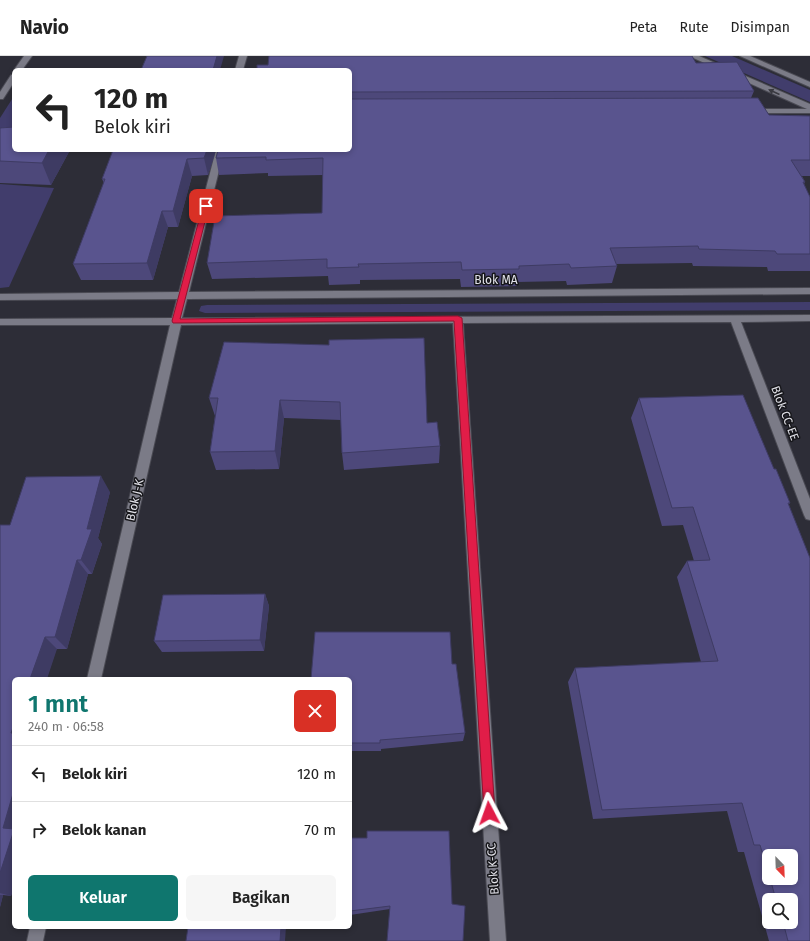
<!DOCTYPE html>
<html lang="id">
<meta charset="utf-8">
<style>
:root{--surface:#fff;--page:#f6f6f6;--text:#222;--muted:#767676;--line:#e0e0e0;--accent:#0f766e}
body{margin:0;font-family:"Fira Sans",sans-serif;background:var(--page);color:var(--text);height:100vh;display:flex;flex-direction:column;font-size:15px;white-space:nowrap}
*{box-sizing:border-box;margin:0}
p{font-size:13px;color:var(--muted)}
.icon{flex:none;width:22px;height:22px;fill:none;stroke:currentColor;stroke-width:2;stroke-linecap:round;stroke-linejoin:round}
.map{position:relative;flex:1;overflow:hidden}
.side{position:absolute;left:12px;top:621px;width:340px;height:252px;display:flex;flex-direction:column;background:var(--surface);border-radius:6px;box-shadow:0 2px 6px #0003}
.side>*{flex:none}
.guide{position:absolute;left:12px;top:12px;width:340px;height:84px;border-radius:6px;box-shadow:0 2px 6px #0003;background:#fff;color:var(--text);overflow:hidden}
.needle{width:26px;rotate:157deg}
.controls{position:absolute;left:762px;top:793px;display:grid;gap:8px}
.controls a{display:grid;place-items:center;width:36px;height:36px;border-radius:6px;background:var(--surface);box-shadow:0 2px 6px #0003;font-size:20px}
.pin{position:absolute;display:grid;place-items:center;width:34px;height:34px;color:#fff;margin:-17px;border-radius:8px;box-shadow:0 2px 6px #0006}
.me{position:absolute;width:44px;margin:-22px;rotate:356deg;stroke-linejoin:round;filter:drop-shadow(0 0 3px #0008)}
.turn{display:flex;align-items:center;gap:14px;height:84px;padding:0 16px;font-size:18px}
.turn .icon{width:52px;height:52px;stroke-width:2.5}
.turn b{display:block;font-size:28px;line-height:34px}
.round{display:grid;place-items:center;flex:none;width:42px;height:42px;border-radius:6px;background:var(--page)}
.overview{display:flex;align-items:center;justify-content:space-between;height:68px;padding:0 16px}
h1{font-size:24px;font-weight:600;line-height:30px;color:var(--accent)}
.primary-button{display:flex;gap:8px;margin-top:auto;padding:8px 16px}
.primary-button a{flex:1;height:46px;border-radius:6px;background:var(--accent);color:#fff;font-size:16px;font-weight:600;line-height:46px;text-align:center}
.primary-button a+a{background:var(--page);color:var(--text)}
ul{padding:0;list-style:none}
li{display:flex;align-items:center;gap:12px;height:56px;padding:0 16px;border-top:1px solid var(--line)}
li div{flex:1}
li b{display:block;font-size:15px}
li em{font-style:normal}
header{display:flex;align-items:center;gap:24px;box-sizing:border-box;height:56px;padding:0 20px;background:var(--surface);border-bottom:1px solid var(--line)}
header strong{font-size:19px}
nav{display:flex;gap:22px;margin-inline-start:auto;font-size:14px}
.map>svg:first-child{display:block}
.green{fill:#413d6c}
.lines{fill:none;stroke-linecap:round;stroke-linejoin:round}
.minor-casing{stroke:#4a4a53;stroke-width:2}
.minor{fill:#7b7b87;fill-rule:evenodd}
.wall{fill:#4d487a;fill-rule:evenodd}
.shaded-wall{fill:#3e3b63}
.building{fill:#59548e;stroke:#3e3b63}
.oneway{fill:#393940}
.route{fill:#e11d48;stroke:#92132f}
.labels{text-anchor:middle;stroke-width:3;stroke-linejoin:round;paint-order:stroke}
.street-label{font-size:12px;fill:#e2e2e9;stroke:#16161a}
</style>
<header>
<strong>Navio</strong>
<nav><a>Peta</a><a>Rute</a><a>Disimpan</a></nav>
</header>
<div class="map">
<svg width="810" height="885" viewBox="0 0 810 885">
<rect width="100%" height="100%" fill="#2d2d37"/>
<!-- green -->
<g class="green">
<polygon points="705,0 732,0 810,34 810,46"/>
<polygon points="14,40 14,92 0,92 0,62"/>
<polygon points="0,128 54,132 9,231 0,232"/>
<polygon points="810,246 810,254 205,257 199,255 201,250 207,249"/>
</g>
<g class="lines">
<!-- minor casing -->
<g class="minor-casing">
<g id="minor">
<polygon points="24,0 32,0 22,14 14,14"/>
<polygon points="239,0 247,0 243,14 235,14"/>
<polygon points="689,0 699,0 810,48 810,57 748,57 748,53 807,53"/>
<polygon points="740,0 750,0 810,26 810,31"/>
<polygon points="11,19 14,19 14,26 3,43 0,43 0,36"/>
<polygon points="216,94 224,94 189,236 810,232 810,238 187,243 182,262 810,259 810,265 741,266 810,443 810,464 806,463 804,459 731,266 463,267 506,885 490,885 453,267 181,269 101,623 87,623 170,269 0,269 0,263 172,262 177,243 0,244 0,238 179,236"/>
<polygon points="30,871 46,871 43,885 27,885"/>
</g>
</g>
<!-- minor -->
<use href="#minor" class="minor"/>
</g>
<!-- wall -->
<g class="wall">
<polygon points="696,7 754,35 751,42 769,59 810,60 810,120 802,120 805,126 804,128 810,141 810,215 768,215 767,211 693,210 692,207 616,208 617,210 612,227 567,229 566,225 517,226 517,230 461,231 460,223 360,224 360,228 329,229 328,220 212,223 207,207 322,157 323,119 268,120 268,117 219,119 216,102 350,94 350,14"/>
<polygon points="0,72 70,94 51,129 0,127"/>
<polygon points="216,94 208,119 192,120 178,171 168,171 153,224 81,224 73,208 104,127 102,123"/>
<polygon points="329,289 427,367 440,390 439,407 344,414 342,397 341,364 284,362 279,413 216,414 210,396 215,360 209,342"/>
<path d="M639,342L774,413L790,447L788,449L810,885H769L744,796H738L727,755L593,763L568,626L575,612L701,606L677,521L687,505H694L683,469L662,470L631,362ZM769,800L791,822H769ZM769,844H791V866H769Z"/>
<polygon points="110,436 98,482 102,488 92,518 88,518 67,593 57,593 14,623 14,830 11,840 3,839 0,851 0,469 10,469"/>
<polygon points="265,538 269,550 264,595 162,596 154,585"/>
<polygon points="452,608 465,677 463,685 381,693 381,695 350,695 350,623"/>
<polygon points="350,782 452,848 390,853 350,859"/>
</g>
<!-- shaded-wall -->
<g class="shaded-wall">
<polygon points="217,0 224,0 220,14 213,14"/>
<polygon points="49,94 70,94 51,129 42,107"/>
<polygon points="207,94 216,94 208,119 204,102"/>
<polygon points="187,103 192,120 178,171 173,155"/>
<polygon points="162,155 168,171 153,224 147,207"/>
<polygon points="280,344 284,362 279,413 275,395"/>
<polygon points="101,420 110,436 98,482 102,488 92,518 81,504 87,473"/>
<polygon points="77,504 88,518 67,593 55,581"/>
<polygon points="265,538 269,550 264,595 260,584"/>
<polygon points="45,581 57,593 47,623 30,623"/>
<polygon points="14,669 14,678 11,677"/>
<polygon points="14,734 14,830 11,840 0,837 0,817 3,772"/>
<polygon points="0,839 3,839 0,851"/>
<polygon points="281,871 286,871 285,885 280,885"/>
</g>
<!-- building -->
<g class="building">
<polygon points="147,0 217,0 213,14 141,14"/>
<polygon points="269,0 692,0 696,7 737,6 754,35 350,36 350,14 257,14 257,9 268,9"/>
<polygon points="758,42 769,59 810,60 810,104 791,104 805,126 803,126 810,141 810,198 777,198 775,195 699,193 698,190 610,192 617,210 571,212 569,208 519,210 519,213 462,214 461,206 358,208 359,211 327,212 327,203 207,207 215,160 322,157 323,102 266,104 266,101 216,102 218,94 350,94 350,43"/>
<polygon points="14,71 14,94 49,94 42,107 0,105 0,72"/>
<polygon points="113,94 207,94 204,102 187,103 173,155 162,155 147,207 73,208 105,123 102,123"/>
<polygon points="424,282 427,367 437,366 440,390 342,397 340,346 280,344 275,395 210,396 218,342 209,342 224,286 329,289 329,284"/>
<polygon points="743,339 774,413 776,413 790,447 788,447 810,502 810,885 788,885 783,866 791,866 791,844 776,844 770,822 791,822 791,800 769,800 769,819 760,789 754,789 742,747 602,754 575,612 718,605 687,505 710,504 693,451 672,452 639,342"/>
<polygon points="101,420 87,473 92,473 81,504 77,504 55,581 45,581 30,623 14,623 14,669 11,677 14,677 14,734 3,772 14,773 14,774 0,817 0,469 10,469 26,421"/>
<polygon points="265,538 260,584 154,585 163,539"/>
<polygon points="315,576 450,576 452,608 456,608 465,677 380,684 380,687 350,687 350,623 311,623"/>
<polygon points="367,775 449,775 452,848 465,850 463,885 387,885 390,850 350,855 350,782 367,782"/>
<polygon points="188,871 281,871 280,885 186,885"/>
</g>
<!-- one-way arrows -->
<defs><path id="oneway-solid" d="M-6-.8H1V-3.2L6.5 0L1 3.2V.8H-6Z"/></defs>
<use class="oneway" href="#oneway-solid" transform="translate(774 36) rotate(-156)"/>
<!-- route -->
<polygon class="route" points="203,149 209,150 180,263 458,260 462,262 495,757 494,761 489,763 485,761 484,757 454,265 173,267 172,265"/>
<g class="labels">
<!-- street labels -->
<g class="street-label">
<text x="496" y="228">Blok MA</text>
<text transform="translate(785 357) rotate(69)" y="4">Blok CC-EE</text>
<text transform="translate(135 444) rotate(-77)" y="4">Blok J-K</text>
<text transform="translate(493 813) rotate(-94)" y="4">Blok K-CC</text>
</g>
</g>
</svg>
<div class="controls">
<a><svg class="needle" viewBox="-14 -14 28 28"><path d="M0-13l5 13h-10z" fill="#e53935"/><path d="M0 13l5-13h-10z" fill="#767676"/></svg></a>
<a><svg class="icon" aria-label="search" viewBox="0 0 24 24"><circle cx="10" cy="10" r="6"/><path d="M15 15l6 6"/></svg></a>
</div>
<div class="pin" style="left:206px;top:150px;background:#d93025"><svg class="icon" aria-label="arrive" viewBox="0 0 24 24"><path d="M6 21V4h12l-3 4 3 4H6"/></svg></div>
<svg class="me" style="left:489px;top:757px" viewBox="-20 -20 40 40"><path d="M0-17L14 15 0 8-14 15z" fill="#e11d48" stroke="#fff" stroke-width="4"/></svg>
<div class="guide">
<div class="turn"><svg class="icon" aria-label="left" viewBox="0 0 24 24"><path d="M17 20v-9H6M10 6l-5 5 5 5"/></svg><div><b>120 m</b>Belok kiri</div></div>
</div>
<section class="side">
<div class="overview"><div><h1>1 mnt</h1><p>240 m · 06:58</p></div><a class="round" style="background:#d93025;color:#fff"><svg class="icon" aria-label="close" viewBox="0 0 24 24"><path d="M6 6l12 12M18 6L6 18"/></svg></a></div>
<ul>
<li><svg class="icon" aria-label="left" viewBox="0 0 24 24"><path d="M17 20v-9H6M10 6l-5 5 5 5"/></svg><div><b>Belok kiri</b></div><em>120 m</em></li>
<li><svg class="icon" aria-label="right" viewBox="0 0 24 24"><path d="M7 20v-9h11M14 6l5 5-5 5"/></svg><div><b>Belok kanan</b></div><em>70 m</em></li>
</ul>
<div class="primary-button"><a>Keluar</a><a>Bagikan</a></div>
</section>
</div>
